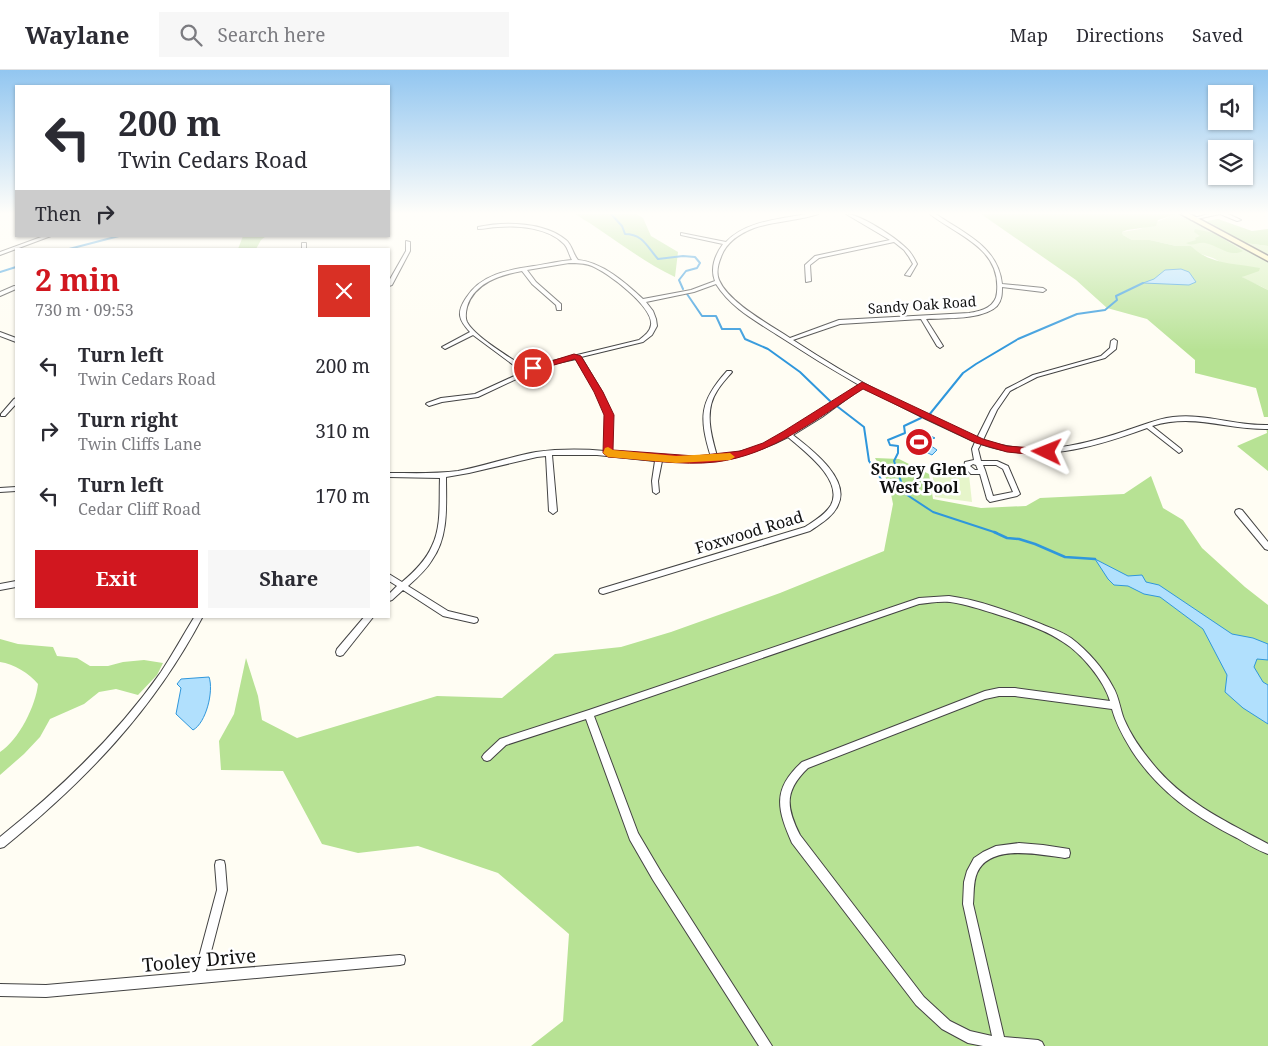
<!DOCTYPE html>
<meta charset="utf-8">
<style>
:root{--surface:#fff;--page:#f7f7f7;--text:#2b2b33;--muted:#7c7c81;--line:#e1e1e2;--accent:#d1171f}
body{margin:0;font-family:"Noto Serif",serif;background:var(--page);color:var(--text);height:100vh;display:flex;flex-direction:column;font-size:19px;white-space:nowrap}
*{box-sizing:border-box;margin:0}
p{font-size:16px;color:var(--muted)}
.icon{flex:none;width:28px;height:28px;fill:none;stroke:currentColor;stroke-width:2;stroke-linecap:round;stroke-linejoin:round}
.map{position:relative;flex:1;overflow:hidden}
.drawer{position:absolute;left:15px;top:178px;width:375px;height:370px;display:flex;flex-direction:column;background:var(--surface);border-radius:0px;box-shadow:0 1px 4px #0004}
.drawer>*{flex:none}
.guide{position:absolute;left:15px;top:15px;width:375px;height:152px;border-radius:0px;box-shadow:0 1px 4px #0004;background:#fff;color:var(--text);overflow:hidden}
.fabs{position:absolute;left:1208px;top:15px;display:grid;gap:10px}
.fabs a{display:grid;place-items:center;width:45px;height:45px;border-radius:0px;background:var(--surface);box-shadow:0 1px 4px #0004;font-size:25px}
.pin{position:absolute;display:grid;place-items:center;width:42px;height:42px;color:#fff;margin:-21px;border:2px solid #fff;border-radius:50%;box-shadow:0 1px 5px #0007}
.me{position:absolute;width:55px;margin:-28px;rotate:272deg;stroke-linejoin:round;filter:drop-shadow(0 0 4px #0008)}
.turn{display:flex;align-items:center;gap:18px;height:105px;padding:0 20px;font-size:22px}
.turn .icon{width:65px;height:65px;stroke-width:2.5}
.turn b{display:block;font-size:35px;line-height:42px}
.then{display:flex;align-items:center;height:48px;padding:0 20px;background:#0003;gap:10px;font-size:19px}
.round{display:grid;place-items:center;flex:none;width:52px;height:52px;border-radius:0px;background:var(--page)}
.summary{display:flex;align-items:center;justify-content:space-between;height:85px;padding:0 20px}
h1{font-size:30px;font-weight:700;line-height:38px;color:var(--accent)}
.cta{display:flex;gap:10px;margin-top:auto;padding:10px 20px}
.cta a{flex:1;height:58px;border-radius:0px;background:var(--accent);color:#fff;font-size:20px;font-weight:700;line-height:58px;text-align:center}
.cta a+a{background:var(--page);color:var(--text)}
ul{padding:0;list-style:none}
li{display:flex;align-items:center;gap:15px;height:65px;padding:0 20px}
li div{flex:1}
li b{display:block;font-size:19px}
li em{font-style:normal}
header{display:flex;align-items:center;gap:30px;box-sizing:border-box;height:70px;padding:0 25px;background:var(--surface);border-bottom:1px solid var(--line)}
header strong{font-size:24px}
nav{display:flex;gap:28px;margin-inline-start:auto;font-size:18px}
.search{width:350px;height:45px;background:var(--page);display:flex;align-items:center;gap:12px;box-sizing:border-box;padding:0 18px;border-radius:0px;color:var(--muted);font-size:19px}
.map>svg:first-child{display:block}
.green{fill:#d4efb7}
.forest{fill:#b7e294}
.pitch{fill:#e6f5ca}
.water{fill:#b1e0fd;stroke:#2f97dc}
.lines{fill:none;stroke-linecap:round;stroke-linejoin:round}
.stream-far1{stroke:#2f97dc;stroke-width:2}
.stream{stroke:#2f97dc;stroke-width:2.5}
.street-casing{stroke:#434343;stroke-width:2}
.secondary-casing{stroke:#323232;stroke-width:3}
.street{fill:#fff;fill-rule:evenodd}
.secondary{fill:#fff6ae;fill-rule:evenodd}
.route{fill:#d1171f;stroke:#880f14}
.slow{fill:#f59e0b}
.labels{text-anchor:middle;stroke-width:5;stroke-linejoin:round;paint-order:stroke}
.far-street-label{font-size:14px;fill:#101010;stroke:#fff}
.poi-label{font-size:16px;font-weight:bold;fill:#101010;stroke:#fff}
.street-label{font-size:16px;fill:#101010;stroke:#fff}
.near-street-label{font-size:19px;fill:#101010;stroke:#fff}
</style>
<header>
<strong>Waylane</strong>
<div class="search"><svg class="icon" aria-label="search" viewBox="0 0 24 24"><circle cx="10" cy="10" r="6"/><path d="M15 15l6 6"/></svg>Search here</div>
<nav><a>Map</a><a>Directions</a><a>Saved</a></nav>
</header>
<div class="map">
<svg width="1268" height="976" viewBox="0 0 1268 976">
<rect width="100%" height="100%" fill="#fffdf3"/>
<!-- green -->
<path class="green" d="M1176,144C1188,144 1195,154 1207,151L1245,173L1268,176V220C1260,215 1248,212 1242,207L1245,205L1213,188L1195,182L1191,176H1176L1150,170H1132L1123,165L1122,162L1140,159Z"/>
<!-- forest -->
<g class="forest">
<path d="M575,144H636L643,148L651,166L678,182L675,207C639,190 609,164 575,144Z"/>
<path d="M981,144H1176L1158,150L1156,156L1127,160L1122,162L1123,165L1132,170H1150L1176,176H1191C1210,195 1235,193 1260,198L1259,201L1242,207L1268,220V347H1264L1256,318L1195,303V290L1147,249L1107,238L1076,210Z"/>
<polygon points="1218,149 1252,161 1268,159 1268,176 1245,173 1207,151"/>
<path d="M1195,159L1214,163L1243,181C1229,188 1218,175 1205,173C1197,172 1194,177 1186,173L1196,170L1195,168L1200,166L1194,162Z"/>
<polygon points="243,166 266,166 261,170 256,179 238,179"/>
<polygon points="1266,357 1268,357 1268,401 1237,376 1267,363"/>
<polygon points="875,388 899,389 929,404 933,429 981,438 1026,436 1040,428 1124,424 1151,406 1163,438 1183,450 1202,478 1245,517 1268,535 1268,976 531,976 563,951 569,864 498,803 418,776 358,783 322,774 283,701 221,700 219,671 234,644 246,588 258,626 262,650 297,668 437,626 502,628 555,584 621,577 671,562 780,523 884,481 893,434 889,414"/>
<path d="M0,569L18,574L53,577L57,586L77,588L90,596H108L123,592L144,590L163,593L157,605L138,625L116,619L99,622L84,634L50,649L40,667L24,684L0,705V682C19,670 36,635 38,614C29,603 14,594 0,592Z"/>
</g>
<!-- pitch -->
<polygon class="pitch" points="932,400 969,405 972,432 935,427"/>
<!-- water -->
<g class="water">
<polygon points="1181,199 1189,202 1196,212 1189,215 1143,213 1154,209 1165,200"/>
<polygon points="920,361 935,368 931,369 927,373 937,380 932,385 908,373"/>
<polygon points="1095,489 1128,506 1142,505 1146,512 1159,515 1232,564 1253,568 1268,574 1268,590 1257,589 1254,597 1263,612 1268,615 1268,654 1243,638 1225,622 1227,605 1203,559 1160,527 1144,524 1128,516 1114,515 1108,509"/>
<path d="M209,607C214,621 206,653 193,660L176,644L181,618L177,614L181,609Z"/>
</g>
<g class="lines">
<!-- stream-far1 -->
<g class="stream-far1">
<path d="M611,144L622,156L625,164C643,164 647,177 658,189L683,186L695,187L700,193L697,198L686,201L679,210L683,219"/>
<polyline points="69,179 119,166"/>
<polyline points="0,202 16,197"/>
<polyline points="687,224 702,246 716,246 722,259 740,259 745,269 768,279 800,302 830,331"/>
<polyline points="838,337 864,357 869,391 883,412 895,417 933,442 997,463"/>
<polyline points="929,345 963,303 976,294 1018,269 1077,244 1105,240 1117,230 1116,226 1143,213"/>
<polyline points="905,423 894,391 898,383 898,376 890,375 888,370 905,363 904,356 921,348"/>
</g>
<!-- stream -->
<polyline class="stream" points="994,462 1007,468 1019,469 1035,474 1065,487 1095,489"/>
<!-- street casing -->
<g class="street-casing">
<g id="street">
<path d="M807,144H818C798,151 775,151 754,158C739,164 726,172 721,187C718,194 716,203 719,210C729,233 769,254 790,268L839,250L969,243C982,241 996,237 997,222C1001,178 958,166 930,144H936C963,163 998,176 1002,214L1043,218L1046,220L1043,222L1002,217C1002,224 1002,230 997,236C983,250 945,248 926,249L943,276L940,278L937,276L921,249L840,254L793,270C851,308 913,342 977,368L991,340L1006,319L1033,305L1101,286L1110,278L1111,271L1114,269L1117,271L1116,279L1105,288L1037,307L1010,321L997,340L983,370C1032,387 1077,377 1125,361C1141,356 1156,349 1173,347C1205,343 1236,356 1268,355V359C1226,360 1195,343 1152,356L1181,379L1182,381L1179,383L1147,358C1092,378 1038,394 981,374L978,379L981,391H997L1008,396L1020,424L1017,426L990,432L987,429L980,404H971L964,397L965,392L974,390L972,379L975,372L926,349L863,317L822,347L793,365C811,379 851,409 838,435C833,447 820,454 810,461L603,524L600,523L599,521L600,519L805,457C814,451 825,445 831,435C844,410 804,381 788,367C748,388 707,395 662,391L658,411L659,422L656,424L653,422L652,411L655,391L597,385H552L557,441L553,444L549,441L546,386L537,387L469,403L446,407C446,435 449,466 432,490C426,500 417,508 408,516L448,541L477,548L478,550L477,552L474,553L443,546L403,520L392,530L389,531V524L397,516L389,511V504L402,512C414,502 426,490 432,476C442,456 439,430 440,408L389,407V403C412,403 435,404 458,401C484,396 509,387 536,382C559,379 582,379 605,381L606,345L596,322L576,289L544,296L478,327L442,332L429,336L426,334L427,333L441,328L475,324L523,302L473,265L445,279L442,277L470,262C459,250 456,243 466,228C481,204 508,200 534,196C547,194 559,191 572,190C569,185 568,177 563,173C548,158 518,155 498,157C491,157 485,159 478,159V157C504,151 545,152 566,170C572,175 573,184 578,190C602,192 626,213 643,229L691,220L715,211C710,198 715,185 723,174L681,165V163L726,172C746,151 779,149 807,144ZM569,193C577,193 585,193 592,196C607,202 654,237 651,255C650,262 644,266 639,270L540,294L528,299C512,289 475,267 467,252C465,248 466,241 467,237C474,213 500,205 522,201L532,214L556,235L557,240H561V234L536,212L527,200ZM716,214C731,238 756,251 779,266C805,283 831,299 859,315C826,338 793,364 756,377C743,382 730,384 717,386C711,365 704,341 717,321C721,314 727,308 732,302L731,301H727C699,332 699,348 711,387H670L611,382L612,345L602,322L581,287L643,272L652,265L657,256L656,249L653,241L646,232L694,222ZM973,394L976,395L978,400H975L970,396ZM983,395H996L1003,399L1013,422L993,426L985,400Z"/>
<path d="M846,144C860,144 895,167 906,178C911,182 914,188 917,194L910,206L905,205L913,194L909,187L904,180L894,172L819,188L810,195L811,211L806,212L805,195L815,186L890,170Z"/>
<polygon points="1209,144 1220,144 1192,150 1190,149"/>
<polygon points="1220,144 1228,144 1241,150 1237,151"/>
<polygon points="44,166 51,166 0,185 0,182"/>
<polygon points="406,171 410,172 410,181 392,215 389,216 389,211 406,181"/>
<rect x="302" y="173" width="4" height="6"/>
<polygon points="14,216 16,216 16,219 0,226 0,222"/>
<polygon points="0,262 16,268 16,272 0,266"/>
<polygon points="16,328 16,334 5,346 1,346 1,344 14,329"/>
<polygon points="16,417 16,421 0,422 0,418"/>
<polygon points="1239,439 1242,440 1268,472 1268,480 1265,479 1236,444 1235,442 1236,440"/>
<polygon points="16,511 16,517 0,520 0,514"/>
<path d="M949,526C979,530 1008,541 1036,552C1048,557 1061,561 1071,568C1088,581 1103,598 1113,617C1119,627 1120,639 1124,649C1132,668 1145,685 1158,700C1188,734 1229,753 1268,774V784C1257,780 1247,774 1237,768C1194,746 1159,722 1132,681C1124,668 1116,654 1112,639L1015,626H999L985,629L808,698C784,721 786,737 800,765L924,927L950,951L970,961L992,966L963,834L964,812L967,801L974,788L983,782L996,776L1019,773L1043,775L1069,779L1070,783L1069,787L1065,788C1041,785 990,773 977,803C973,812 974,824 973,834L1004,967L1038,970L1042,972L1044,976H983L968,973L942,959L916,935L792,773C777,739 772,719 802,692L985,621L999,618H1015L1110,631C1104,610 1081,583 1063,572C1044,559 1020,552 999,545C983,540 966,534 950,532C940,531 929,533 919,534L594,646L638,763L661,802L772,976H759L653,810L630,770L586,649L506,675L490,690L487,691L484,690L482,687L484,684L500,669L503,668L589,640L919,528Z"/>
<path d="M195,546H203C153,641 86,710 4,777L0,778V767C60,719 116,666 161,602C173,584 183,565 195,546Z"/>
<polygon points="365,546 374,546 343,585 340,586 337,585 336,582 337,579"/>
<polygon points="220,790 224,791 225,795 227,820 206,901 400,885 404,886 405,890 404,894 400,895 46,927 0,926 0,914 46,915 195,902 217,820 215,795 216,791"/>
</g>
</g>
<!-- secondary casing -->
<g class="secondary-casing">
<polygon id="secondary" points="1181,144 1190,144 1268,186 1268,191"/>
</g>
<!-- street -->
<use href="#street" class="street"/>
<!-- secondary -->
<use href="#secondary" class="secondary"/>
</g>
<!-- sky -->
<linearGradient id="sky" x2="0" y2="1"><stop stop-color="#92c6f0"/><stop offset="0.51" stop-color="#fffefa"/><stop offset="1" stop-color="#fffefa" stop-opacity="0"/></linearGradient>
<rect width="1268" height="281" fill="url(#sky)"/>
<!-- route -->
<path class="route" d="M574,284L581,286L603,322L614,345L613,380L695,386L740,381L763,373L784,361L862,312L983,369L1007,376L1047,379L1052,382L1047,386L1007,382L976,373L863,319C816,349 772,385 716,392C681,396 643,389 608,387L603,383L604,345L594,322L575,289L533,301L529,298Z"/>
<!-- slow -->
<polygon class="slow" points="608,377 613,380 676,386 730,383 735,387 730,390 676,393 608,387 603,383 605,378"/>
<!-- icons -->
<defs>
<g id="stadium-disc" transform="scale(1.4375)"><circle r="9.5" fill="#d1171f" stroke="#fff"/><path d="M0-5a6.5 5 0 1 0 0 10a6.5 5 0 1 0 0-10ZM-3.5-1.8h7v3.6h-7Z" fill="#fff"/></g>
</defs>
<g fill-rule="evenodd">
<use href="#stadium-disc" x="919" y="372"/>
</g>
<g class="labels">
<!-- far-street labels -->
<g class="far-street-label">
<text transform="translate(922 235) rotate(-4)" y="5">Sandy Oak Road</text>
</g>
<!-- poi labels -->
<g class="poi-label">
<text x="919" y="405">Stoney Glen<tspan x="919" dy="18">West Pool</tspan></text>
</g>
<!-- street labels -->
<g class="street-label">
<text transform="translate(749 462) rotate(-17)" y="6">Foxwood Road</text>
</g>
<!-- near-street labels -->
<g class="near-street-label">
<text transform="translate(199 890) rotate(-5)" y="7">Tooley Drive</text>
</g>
</g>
</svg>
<div class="fabs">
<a><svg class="icon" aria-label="sound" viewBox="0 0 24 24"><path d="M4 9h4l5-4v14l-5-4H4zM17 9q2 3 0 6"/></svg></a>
<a><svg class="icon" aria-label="layers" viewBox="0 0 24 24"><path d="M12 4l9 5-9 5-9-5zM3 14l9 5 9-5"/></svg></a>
</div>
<div class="pin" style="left:533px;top:298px;background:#d93025"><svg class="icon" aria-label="arrive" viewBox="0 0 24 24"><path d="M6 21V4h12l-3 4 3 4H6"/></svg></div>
<svg class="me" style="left:1047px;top:382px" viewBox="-20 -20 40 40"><path d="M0-17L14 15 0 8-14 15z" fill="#d1171f" stroke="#fff" stroke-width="4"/></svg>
<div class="guide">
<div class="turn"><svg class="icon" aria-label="left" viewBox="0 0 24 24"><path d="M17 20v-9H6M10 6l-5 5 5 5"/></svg><div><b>200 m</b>Twin Cedars Road</div></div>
<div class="then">Then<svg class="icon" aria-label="right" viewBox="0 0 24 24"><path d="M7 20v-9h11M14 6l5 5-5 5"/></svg></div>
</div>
<section class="drawer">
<div class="summary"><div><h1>2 min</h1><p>730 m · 09:53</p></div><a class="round" style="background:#d93025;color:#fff"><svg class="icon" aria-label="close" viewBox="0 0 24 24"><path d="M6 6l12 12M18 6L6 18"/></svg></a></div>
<ul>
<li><svg class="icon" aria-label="left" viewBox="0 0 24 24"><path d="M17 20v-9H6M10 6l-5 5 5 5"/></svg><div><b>Turn left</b><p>Twin Cedars Road</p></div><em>200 m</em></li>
<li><svg class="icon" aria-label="right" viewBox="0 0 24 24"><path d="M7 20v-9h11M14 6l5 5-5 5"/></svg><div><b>Turn right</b><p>Twin Cliffs Lane</p></div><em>310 m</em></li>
<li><svg class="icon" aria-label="left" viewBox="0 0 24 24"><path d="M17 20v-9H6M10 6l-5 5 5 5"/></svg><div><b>Turn left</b><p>Cedar Cliff Road</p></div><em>170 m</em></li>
</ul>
<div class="cta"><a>Exit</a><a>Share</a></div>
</section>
</div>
